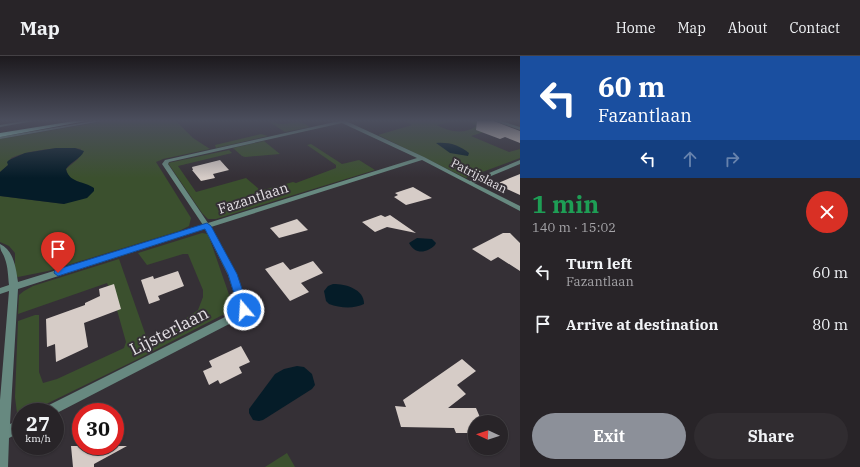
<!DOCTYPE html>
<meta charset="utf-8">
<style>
:root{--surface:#282428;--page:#302c30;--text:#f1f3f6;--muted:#a5a4a8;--line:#444145;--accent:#8c9099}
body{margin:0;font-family:"IBM Plex Serif",serif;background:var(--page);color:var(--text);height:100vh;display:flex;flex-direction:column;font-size:15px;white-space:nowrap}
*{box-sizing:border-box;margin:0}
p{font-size:13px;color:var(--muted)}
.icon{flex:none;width:22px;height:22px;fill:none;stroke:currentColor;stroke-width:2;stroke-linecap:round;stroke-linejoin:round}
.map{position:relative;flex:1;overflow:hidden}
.side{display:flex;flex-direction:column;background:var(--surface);width:340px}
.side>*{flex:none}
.guide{background:#1a4fa0;color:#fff;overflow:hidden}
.needle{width:26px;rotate:273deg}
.controls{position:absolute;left:468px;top:359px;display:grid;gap:8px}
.controls a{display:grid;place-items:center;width:40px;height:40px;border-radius:50%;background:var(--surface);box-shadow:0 1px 3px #0004,0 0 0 1px var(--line);font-size:20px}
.speed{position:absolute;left:12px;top:347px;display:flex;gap:8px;font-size:20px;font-weight:700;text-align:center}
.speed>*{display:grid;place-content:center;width:52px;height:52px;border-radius:50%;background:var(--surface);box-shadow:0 1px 3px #0004,0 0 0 1px var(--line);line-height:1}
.speed small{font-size:10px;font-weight:400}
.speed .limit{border:6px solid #d22;background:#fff;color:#111}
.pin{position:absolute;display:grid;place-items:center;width:34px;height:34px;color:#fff;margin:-41px -17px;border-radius:50% 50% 50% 0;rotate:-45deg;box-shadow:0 0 4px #0007}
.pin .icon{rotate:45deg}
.me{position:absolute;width:44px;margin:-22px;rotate:342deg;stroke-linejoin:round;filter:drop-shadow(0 0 3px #0008)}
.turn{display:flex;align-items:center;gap:14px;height:84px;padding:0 12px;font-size:18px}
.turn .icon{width:52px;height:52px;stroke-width:2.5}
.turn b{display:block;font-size:28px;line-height:34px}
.lanes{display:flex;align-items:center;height:38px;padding:0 12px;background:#0003;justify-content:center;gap:20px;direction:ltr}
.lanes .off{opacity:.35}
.round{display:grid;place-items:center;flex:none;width:42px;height:42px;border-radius:21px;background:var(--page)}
.summary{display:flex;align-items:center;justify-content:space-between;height:68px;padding:0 12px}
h1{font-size:24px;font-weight:800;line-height:30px;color:#1e9e55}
.primary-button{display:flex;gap:8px;margin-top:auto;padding:8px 12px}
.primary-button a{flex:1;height:46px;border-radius:24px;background:var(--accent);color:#fff;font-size:16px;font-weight:800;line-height:46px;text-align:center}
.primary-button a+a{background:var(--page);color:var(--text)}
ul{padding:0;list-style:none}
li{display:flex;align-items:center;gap:12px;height:52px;padding:0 12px}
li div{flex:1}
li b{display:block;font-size:15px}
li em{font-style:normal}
header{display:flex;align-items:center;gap:24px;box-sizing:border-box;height:56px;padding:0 20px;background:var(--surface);border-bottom:1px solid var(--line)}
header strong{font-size:19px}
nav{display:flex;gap:22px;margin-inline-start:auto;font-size:14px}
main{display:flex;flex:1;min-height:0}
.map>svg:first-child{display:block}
.green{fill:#3b502e}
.water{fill:#051c28}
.building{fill:#d6ccc7}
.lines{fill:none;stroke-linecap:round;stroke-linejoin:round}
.street{fill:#678980;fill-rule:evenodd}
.primary{fill:#98e1cd;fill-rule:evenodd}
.route{fill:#1a73e8;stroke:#114b97}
.labels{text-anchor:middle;stroke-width:4;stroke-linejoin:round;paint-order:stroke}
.far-street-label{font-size:12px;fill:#e4e0e5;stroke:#353036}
.street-label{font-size:14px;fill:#e4e0e5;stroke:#353036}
.near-street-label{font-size:17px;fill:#e4e0e5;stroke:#353036}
</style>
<header>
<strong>Map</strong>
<nav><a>Home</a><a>Map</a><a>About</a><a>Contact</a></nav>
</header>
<main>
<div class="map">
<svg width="520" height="411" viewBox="0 0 520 411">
<rect width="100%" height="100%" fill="#353036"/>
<!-- green -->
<g class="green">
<path d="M106,65H176L193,82L210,93L163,103L156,106L191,162L189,170L179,175L48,215L18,221L15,219V197L9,190L0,186V140L64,148L80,126C72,124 68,122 66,113L78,103L81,93C62,90 29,94 11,102L8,109L0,116V83Z"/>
<path d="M268,65C273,65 277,68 281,68C295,68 297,62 310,71L285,76Z"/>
<path d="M405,65H453L437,69C450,77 465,78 477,70L468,65H490L503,70L471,80L509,96L520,93V102L466,122L378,79L412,69Z"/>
<polygon points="261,78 268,80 216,92 215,89"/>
<polygon points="264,85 280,98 245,101 242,100 233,92"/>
<polygon points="311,88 342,108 359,104 375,114 216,163 208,163 202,157 168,107 229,94 232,97 178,110 196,136 246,122 260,134 263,134 293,126 296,127 336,112 336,109 307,89"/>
<polygon points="202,177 208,178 234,253 138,303 30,356 17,357 15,341 18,265 35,259 39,259 39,316 43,327 57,323 124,292 126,286 115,247 107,227 18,258 19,239 24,235 33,230 119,203 146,280 149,281 185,263 198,254 203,241 203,234 188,198 183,198 147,209 138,197"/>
<polygon points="287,397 295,411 265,411"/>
</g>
<!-- water -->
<g class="water">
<path d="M436,87C449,86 459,89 469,97L468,100L450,97Z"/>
<path d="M56,92H75L84,95C81,103 71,105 66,113C69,127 84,125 94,132V135L87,142L64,148L0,140V116L8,109L7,106L9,104L25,97Z"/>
<path d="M417,182L432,183L436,187L435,189C427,197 415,199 409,187Z"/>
<path d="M333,228C346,228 364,233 364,248C354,253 340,252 329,248L326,245L324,235L328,230Z"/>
<polygon points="297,310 304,311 312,318 315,329 312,333 263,364 259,365 253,364 249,357 249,353 275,318 284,313"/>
</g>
<!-- building -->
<g class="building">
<polygon points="477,65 494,65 520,75 520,87 505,81 500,83 476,74"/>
<polygon points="220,104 229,114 213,118 215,122 201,125 192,114 193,114 192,111"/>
<polygon points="520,118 520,139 496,128 510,122"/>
<polygon points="413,131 432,142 406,149 394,141 398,139 395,137"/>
<polygon points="381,159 385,161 390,159 416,177 387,171 375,176 362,166"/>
<polygon points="297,163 308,174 279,182 270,172"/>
<polygon points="503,177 510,177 520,187 520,215 498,201 491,205 472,193"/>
<polygon points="313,205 323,217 301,227 309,236 290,245 265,213 283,206 290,214"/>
<polygon points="178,215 184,230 158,240 160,244 149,248 141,224 153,220 154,223"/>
<polygon points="114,228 121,253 84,267 88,291 56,306 55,288 47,291 46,263 85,249 85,247 100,240 99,233"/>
<polygon points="241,290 250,306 239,311 242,317 220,328 218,324 209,329 203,315 212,311 209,305"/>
<polygon points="462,303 476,315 457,329 466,338 448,352 476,352 482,366 475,366 475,377 456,377 454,372 401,371 395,350 406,351 403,344"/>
<polygon points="71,390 127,390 94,408 94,411 73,411"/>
</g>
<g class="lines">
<!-- street -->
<g class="street">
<polygon points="24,65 34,65 0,71 0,69"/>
<polygon points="93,65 102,65 0,83 0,81"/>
<path d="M339,65H346L424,101L470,125L520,104V108L474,127L520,150V155L422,104L211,171L236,219L249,254L247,257L235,265L55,358V356H41L43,352L229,259L239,253L228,219L205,173L18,233L10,368L21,363V376L9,382L8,411H0V344L9,235L0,238V232L9,229C8,220 8,211 5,203C3,196 0,196 0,188C14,194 16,213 18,226L203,169L162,108L165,104ZM342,67L417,102L208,167L168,108L169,106Z"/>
<polygon points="495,65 501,65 520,71 520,74"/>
</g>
<!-- primary -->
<polygon class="primary" points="74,65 86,65 0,81 0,77"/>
</g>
<!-- sky -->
<linearGradient id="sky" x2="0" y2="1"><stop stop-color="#1d1a1e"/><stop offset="0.53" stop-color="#4b4e5d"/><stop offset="1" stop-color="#4b4e5d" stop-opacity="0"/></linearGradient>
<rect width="520" height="122" fill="url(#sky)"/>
<!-- route -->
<polygon class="route" points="207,167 211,170 237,218 249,254 248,257 244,258 240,257 228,218 205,173 58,220 54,217 55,214"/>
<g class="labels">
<!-- far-street labels -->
<g class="far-street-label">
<text transform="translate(479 120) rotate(27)" y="4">Patrijslaan</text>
</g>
<!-- street labels -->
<g class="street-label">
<text transform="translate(253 142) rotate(-18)" y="5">Fazantlaan</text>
</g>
<!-- near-street labels -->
<g class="near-street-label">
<text transform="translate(169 275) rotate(-27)" y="6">Lijsterlaan</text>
</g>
</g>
</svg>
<div class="controls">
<a><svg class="needle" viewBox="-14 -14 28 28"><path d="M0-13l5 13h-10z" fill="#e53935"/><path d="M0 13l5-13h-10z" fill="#a5a4a8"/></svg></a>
</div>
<div class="speed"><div>27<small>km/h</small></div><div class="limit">30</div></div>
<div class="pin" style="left:58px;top:217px;background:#d93025"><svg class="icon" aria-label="arrive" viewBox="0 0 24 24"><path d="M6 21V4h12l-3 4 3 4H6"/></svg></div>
<svg class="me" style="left:244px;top:254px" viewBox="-20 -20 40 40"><circle r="17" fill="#1a73e8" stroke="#fff" stroke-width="3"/><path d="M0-11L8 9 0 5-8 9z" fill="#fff"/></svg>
</div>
<section class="side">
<div class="guide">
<div class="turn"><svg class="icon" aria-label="left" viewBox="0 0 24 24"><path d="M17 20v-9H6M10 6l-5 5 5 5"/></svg><div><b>60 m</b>Fazantlaan</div></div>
<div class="lanes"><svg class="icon" aria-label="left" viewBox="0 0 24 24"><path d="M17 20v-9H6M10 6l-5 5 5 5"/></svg><svg class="icon off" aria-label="ahead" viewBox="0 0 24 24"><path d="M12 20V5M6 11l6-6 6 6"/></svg><svg class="icon off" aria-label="right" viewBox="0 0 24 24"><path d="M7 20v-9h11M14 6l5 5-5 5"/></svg></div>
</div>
<div class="summary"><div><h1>1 min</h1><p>140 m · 15:02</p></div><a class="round" style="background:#d93025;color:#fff"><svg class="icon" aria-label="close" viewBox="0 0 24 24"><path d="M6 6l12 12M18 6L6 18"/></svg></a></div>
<ul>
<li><svg class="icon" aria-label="left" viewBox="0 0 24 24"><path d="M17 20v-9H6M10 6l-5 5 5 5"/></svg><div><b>Turn left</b><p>Fazantlaan</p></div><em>60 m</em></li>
<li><svg class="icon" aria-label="arrive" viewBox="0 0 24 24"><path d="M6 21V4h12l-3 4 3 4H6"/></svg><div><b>Arrive at destination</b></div><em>80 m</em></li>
</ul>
<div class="primary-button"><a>Exit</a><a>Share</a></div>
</section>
</main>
